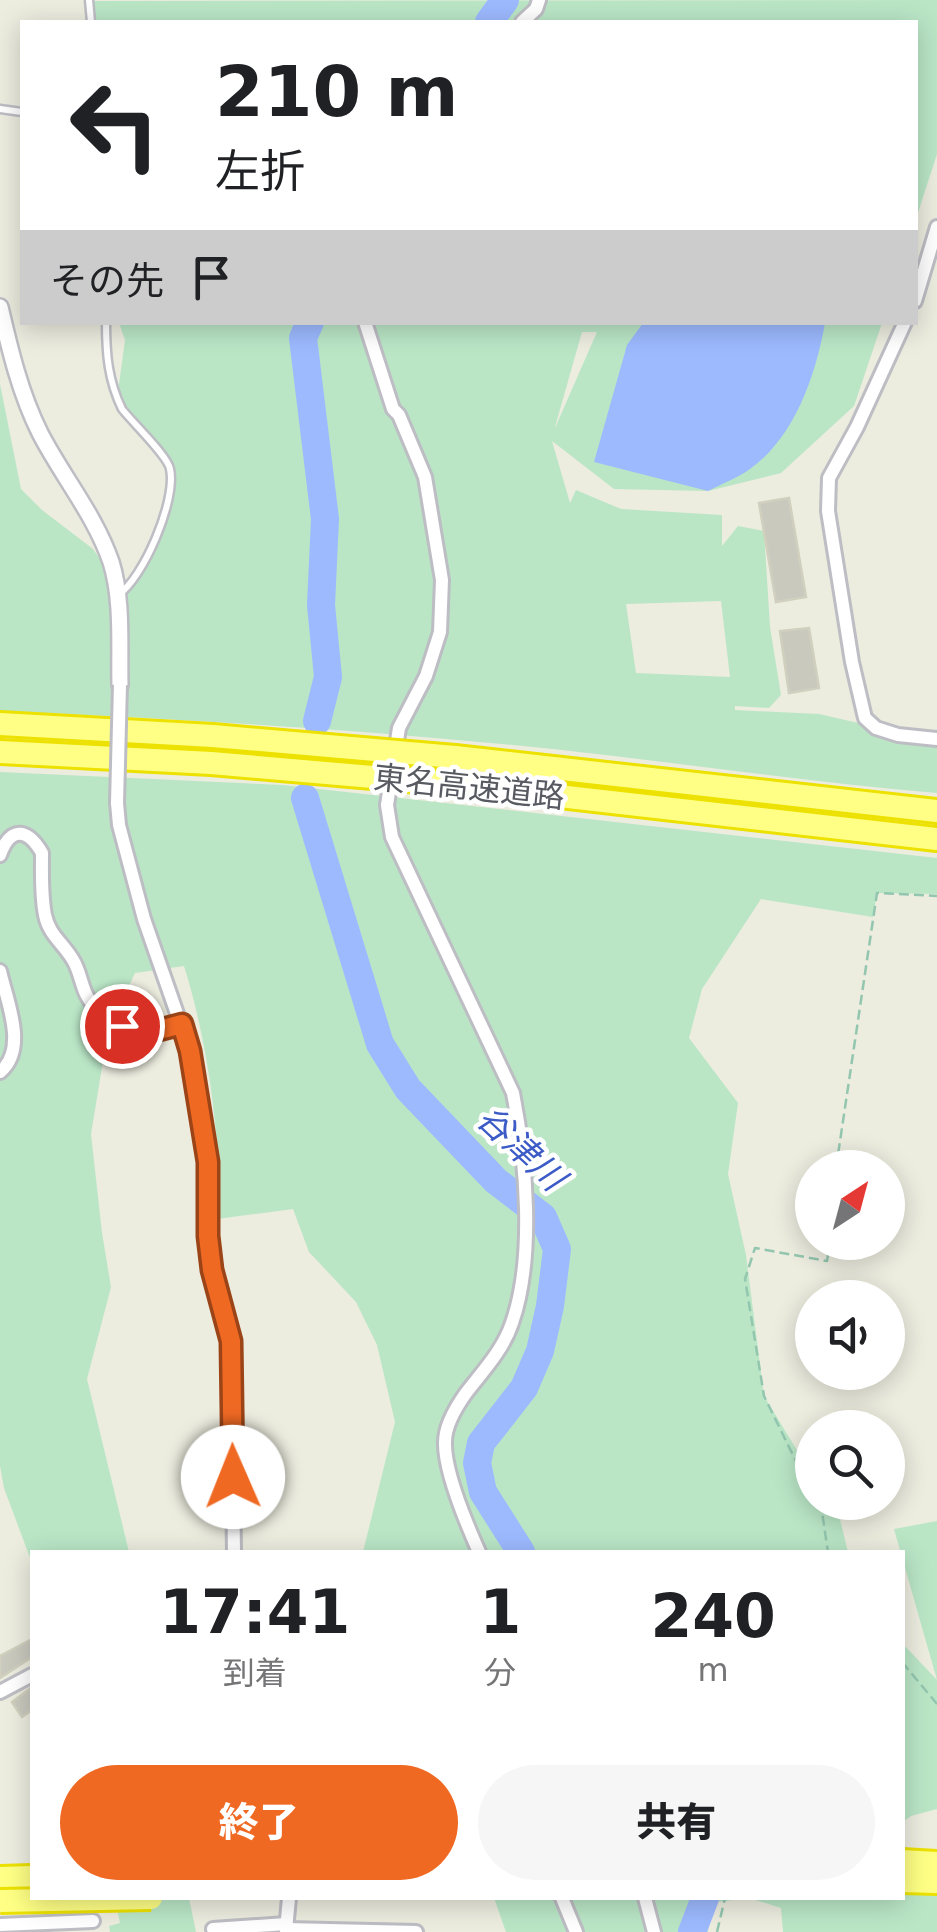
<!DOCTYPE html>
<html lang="ja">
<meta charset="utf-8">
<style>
:root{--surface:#fff;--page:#f6f6f6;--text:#202124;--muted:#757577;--accent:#ef6923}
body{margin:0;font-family:"DejaVu Sans","Noto Sans JP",sans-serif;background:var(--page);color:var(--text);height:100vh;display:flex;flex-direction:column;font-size:38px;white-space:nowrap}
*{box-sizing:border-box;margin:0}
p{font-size:32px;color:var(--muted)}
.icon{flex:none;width:55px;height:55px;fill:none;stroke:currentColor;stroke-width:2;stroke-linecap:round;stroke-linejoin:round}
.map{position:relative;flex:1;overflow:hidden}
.sheet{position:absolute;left:30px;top:1550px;width:875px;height:350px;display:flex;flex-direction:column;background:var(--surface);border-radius:0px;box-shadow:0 5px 25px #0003}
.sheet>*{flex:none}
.guide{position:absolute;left:20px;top:20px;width:898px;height:305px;border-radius:0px;box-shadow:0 5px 25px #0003;background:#fff;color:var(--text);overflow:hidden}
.needle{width:65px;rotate:36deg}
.fabs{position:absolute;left:795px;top:1150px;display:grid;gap:20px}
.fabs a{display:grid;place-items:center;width:110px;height:110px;border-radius:50%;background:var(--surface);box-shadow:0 5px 25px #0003;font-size:50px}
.pin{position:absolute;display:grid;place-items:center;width:85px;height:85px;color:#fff;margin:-42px;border:5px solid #fff;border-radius:50%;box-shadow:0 2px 10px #0007}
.me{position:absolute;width:110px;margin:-55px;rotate:359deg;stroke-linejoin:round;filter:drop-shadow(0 0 8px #0008)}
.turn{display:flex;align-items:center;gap:35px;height:210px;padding:0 30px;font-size:45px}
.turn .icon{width:130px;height:130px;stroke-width:2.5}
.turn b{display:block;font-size:70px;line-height:85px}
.then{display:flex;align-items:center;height:95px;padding:0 30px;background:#0003;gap:20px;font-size:38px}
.eta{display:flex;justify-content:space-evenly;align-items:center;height:170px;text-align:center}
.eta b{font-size:60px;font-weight:800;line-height:70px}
.primary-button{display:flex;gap:20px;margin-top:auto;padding:20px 30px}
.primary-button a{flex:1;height:115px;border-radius:60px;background:var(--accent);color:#fff;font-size:40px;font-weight:800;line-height:115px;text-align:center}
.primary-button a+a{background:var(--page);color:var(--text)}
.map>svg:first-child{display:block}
.green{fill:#bae6c6;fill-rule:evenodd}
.water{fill:#9dbaff}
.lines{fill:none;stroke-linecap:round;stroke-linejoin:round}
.river{stroke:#9dbaff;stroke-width:28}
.building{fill:#cac9be;stroke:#d1d0be;stroke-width:2.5}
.service-casing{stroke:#bdbdc4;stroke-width:11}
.minor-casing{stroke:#bdbdc4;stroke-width:18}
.tertiary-casing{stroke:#bdbdc4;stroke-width:20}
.motorway-casing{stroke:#ece100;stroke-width:28}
.path{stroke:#93c6af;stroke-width:2.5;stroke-dasharray:10 5;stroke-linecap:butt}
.service{stroke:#fff;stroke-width:6}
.minor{stroke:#fff;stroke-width:12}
.tertiary{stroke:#fff;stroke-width:15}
.motorway{stroke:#feff84;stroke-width:22}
.minor-bridge-casing{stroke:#bdbdc4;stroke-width:18;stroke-linecap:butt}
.motorway-bridge-casing{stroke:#ece100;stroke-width:28;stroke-linecap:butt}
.minor-bridge{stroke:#fff;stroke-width:12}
.motorway-bridge{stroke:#feff84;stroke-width:22}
.route-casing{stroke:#9b4417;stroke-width:25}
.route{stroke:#ef6923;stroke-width:18}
.labels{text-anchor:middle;stroke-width:9;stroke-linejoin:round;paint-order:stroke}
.street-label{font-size:32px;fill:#585a61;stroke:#fff}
.water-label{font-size:35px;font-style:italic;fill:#3c5bc6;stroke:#fff}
</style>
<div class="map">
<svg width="937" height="1932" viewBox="0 0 937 1932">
<rect width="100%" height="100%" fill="#ececdf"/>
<!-- green -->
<g class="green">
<polygon points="937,0 937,154 915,222 915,22 95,22 92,1"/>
<path d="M119,323H882L854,406L781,473L708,491L614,489L552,441L570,503L576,490L621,509L722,515V546L738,526L764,531L770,627L781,695L769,708L735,706V710L819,714L937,741V793C808,782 681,763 553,749C369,730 184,719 0,711V384L21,489L42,510L93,549L122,591L163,525L170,466L117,399L125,340ZM582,332H597L555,428V427ZM721,601L730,677L636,673L626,604Z"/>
<path d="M0,772L283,785L937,858V894L877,893L873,917L761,899L702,989L689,1038L738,1103L728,1174L746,1255L764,1396L812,1475V1502L832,1503L838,1511L848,1552H363L395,1422L377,1345L356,1302L309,1252L293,1209L217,1219C223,1143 207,1039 184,966L135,973L108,1031L91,1134L102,1233L111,1287L87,1379L129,1552H32V1563L4,1488L0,1466Z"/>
<polygon points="937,1521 937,1809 911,1816 903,1822 903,1644 937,1680 894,1529"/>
<polygon points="937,1890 937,1932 783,1932 781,1908 749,1898 710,1903 708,1932 506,1932 494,1898 902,1898 903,1891"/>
<polygon points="115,1898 189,1898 196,1932 110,1932 109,1926 120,1923"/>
</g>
<!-- water -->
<path class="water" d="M643,323V322L825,323C816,374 795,437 750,469C738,478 721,484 708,491L594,462L627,345Z"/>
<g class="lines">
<!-- river -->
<g class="river">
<polyline points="489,22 505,0"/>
<polyline points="310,322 303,338 325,519 321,605 328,677 317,721"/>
<polyline points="305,798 380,1044 408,1089 496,1181 543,1217 557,1249 550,1306 540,1351 524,1388 481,1443 477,1463 483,1492 521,1552"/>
<polyline points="692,1932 705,1898"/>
</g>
</g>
<!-- building -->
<g class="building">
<polygon points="789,498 806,597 776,602 759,503"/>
<polygon points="809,628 819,688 789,693 780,631"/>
<polygon points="32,1639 32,1657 0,1678 0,1656"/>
<polygon points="32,1687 32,1710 22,1717 12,1702"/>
</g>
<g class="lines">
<!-- service casing -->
<g class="service-casing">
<g id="service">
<polyline points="89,0 91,22"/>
<polyline points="0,109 22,112"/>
<path d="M106,322C106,354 108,380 122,409C132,422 168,456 170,469C177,500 143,579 118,595"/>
</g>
</g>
<!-- minor casing -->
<g class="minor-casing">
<g id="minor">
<polyline points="522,22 536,9 539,0"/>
<polyline points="915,301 937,227"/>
<path d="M365,322L393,409L399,415L425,477L442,580L440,632L426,676L399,728L387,805L392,837L513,1093C526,1160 535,1257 512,1323C503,1350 483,1371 466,1393C456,1407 445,1425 445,1442C444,1472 467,1525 479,1552"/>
<polyline points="905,322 857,427 829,478 828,511 852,662 865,718 876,728 898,735 937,739"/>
<polyline points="117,803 119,825 144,919 190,1051 208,1162 208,1236 212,1270 231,1341 234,1552"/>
<path d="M0,855C10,827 27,827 42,853C42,873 41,895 45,915C49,935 63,943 73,960C80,971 81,985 87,996C105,1030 149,1038 181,1024"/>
<path d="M0,971C7,1002 28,1049 0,1072"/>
<polyline points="0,1692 32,1675"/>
<polyline points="562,1898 576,1932"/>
<polyline points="645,1898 654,1932"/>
<polyline points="0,1925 93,1921"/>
<polyline points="213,1929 286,1924"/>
<polyline points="286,1929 416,1932"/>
<polyline points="286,1930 289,1898"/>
</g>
</g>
<!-- tertiary casing -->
<g class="tertiary-casing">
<path id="tertiary" d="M0,307C10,350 20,393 40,433C62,476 95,515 111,562C123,600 119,646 120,685"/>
</g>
<!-- motorway casing -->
<g class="motorway-casing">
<g id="motorway">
<polyline points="0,724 213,736"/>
<polyline points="0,752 211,763"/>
<polyline points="455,757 937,811"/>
<polyline points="453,784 937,839"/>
<polyline points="902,1861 937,1863"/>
<polyline points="0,1878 32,1877"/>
<polyline points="902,1881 937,1882"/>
</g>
</g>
<!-- path -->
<g class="path">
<polyline points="836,1168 877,893 937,896"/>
<polyline points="812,1494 764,1396 745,1279 755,1248 827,1261 830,1242"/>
<polyline points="817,1502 822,1512 828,1552"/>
<polyline points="902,1662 937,1704"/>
<polyline points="717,1932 725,1898"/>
</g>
<!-- service -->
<use href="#service" class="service"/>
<!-- minor -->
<use href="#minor" class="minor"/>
<!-- tertiary -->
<use href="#tertiary" class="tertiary"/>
<!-- motorway -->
<use href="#motorway" class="motorway"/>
<!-- minor-bridge casing -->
<g class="minor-bridge-casing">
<polyline id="minor-bridge" points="117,803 120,685"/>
</g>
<!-- motorway-bridge casing -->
<g class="motorway-bridge-casing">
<g id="motorway-bridge">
<polyline points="213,736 455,757"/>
<polyline points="211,763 453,784"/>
<polyline points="0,1901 151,1898"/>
</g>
</g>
<!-- minor-bridge -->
<use href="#minor-bridge" class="minor-bridge"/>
<!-- motorway-bridge -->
<use href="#motorway-bridge" class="motorway-bridge"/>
</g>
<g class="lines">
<!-- route casing -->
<g class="route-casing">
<polyline id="route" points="122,1026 159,1030 182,1024 190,1051 208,1162 208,1236 212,1270 231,1341 233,1477"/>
</g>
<!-- route -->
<use href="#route" class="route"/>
</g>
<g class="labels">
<!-- street labels -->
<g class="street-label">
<text transform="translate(469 787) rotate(6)" y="11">東名高速道路</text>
</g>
<!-- water labels -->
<g class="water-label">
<text transform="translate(521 1148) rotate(43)" y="12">谷津川</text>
</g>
</g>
</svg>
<div class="fabs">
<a><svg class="needle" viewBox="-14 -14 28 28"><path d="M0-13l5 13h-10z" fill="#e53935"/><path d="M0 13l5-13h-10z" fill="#757577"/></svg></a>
<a><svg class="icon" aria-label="sound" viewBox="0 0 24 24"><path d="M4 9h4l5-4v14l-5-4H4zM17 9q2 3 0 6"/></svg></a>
<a><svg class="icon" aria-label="search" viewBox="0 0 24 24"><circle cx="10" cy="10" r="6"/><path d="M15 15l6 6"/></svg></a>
</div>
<div class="pin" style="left:122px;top:1026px;background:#d93025"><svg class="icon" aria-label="arrive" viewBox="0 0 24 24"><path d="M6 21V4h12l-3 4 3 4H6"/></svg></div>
<svg class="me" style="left:233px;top:1477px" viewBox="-20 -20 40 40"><circle r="19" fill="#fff"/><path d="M0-13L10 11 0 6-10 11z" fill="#ef6923"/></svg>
<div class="guide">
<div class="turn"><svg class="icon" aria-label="left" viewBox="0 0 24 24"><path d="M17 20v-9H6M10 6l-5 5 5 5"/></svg><div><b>210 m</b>左折</div></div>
<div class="then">その先<svg class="icon" aria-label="arrive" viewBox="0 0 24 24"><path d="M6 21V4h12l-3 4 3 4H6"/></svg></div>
</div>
<section class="sheet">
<div class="eta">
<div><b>17:41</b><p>到着</p></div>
<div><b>1</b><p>分</p></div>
<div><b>240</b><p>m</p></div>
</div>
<div class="primary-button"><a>終了</a><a>共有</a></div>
</section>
</div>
